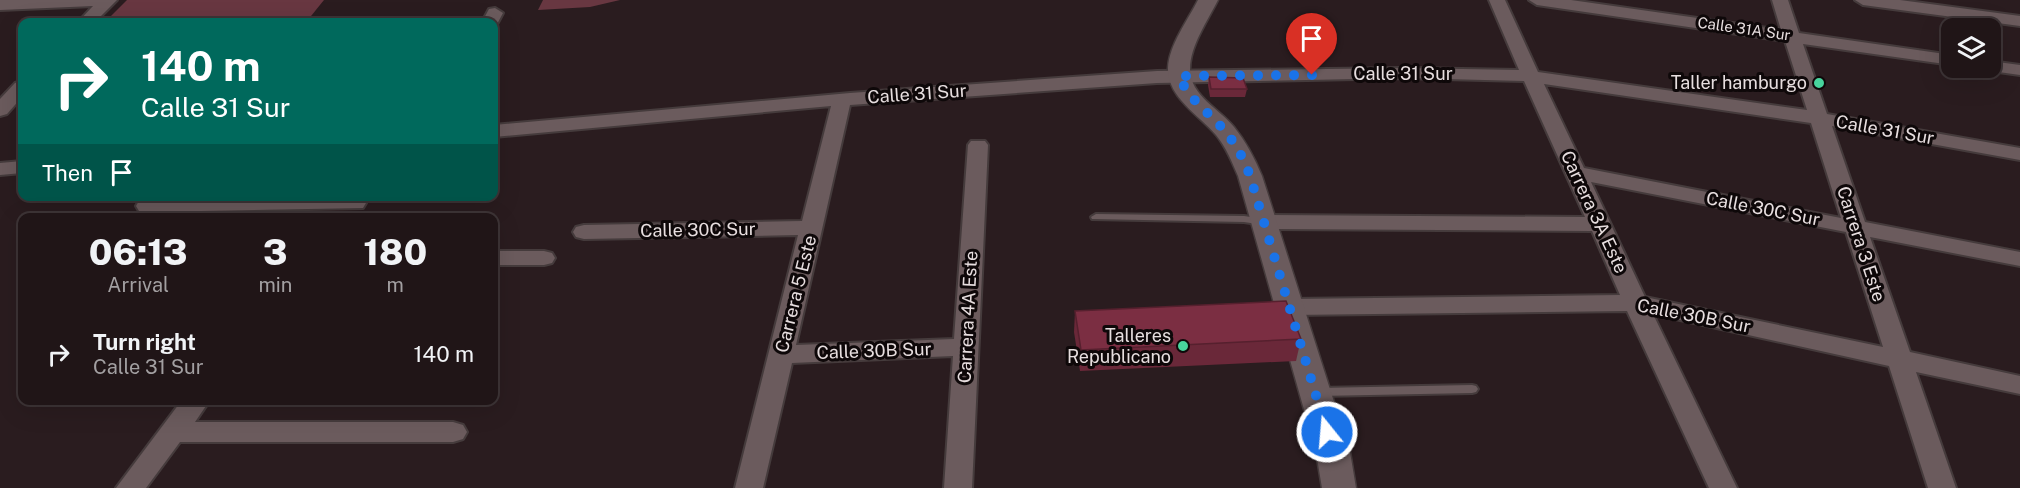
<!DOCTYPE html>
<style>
:root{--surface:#201517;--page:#2d2224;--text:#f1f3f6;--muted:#a29fa1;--line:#3d3436}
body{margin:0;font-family:"Public Sans",sans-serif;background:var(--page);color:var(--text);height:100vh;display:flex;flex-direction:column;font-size:22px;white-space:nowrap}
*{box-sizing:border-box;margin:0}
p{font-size:20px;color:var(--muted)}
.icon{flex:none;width:33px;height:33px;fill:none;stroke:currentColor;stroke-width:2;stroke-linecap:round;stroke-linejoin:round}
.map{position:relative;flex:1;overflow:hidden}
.details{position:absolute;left:18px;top:213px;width:480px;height:192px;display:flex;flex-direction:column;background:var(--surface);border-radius:12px;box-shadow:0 6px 24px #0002,0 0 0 2px var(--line)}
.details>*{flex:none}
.banner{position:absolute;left:18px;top:18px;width:480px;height:183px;border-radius:12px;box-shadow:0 6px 24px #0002,0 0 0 2px var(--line);background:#00695c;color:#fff;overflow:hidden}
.tools{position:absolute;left:1941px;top:18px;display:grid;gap:12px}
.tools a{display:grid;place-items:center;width:60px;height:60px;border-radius:12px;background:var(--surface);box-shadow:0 6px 24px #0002,0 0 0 2px var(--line);font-size:30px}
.pin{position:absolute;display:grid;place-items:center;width:51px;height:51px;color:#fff;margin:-62px -26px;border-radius:50% 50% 50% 0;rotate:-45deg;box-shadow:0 0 6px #0007}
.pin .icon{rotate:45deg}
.me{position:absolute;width:66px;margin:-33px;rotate:343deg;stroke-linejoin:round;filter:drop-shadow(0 0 4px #0008)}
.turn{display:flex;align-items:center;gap:21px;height:126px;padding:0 24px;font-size:27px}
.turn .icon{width:78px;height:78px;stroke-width:2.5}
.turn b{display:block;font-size:42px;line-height:51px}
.then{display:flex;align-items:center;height:57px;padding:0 24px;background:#0003;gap:12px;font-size:22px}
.eta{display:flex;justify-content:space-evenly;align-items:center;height:102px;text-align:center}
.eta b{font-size:36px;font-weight:800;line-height:42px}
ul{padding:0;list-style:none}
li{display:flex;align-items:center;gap:18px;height:78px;padding:0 24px}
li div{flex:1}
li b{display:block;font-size:22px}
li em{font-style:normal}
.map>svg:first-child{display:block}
.green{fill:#683741}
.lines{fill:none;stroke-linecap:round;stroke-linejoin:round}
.service-casing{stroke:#453b3c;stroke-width:4}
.minor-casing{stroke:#453b3c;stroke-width:4}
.tertiary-casing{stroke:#453b3c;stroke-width:3}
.service{fill:#6b5b5d;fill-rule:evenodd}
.minor{fill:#6b5b5d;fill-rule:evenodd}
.tertiary{fill:#6b5b5d;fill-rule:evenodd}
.wall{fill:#6a2839}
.building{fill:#7b2e42;stroke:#56202e;stroke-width:1.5}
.route{stroke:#1a73e8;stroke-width:10;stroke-dasharray:0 18}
.poi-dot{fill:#48d49d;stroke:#0e0809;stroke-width:2}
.labels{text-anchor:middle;stroke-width:6;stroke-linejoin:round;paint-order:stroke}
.far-street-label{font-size:15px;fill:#e7dedf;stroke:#0e0809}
.street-label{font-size:18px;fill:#e7dedf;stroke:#0e0809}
.poi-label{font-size:18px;fill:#e7dedf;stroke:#0e0809;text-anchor:end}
</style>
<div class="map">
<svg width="2020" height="488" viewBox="0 0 2020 488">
<rect width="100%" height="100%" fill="#2a1c1f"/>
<!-- green -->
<g class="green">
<polygon points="127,0 324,0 307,21 105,22"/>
<polygon points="543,0 620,0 590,7 538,10"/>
</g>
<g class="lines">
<!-- service casing -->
<g class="service-casing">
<g id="service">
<polygon points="1096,214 1244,216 1264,219 1269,222 1264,225 1244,222 1092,219 1091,217"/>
<polygon points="1472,385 1476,386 1478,389 1476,392 1472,393 1319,396 1315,395 1313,392 1315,389 1319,388"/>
</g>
</g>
<!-- minor casing -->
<g class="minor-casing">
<g id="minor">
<polygon points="0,0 117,0 95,22 78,22 93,6 0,10"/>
<path d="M1489,0H1505L1538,72L1807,110L1785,41L1537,5L1529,0H1571L1781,30L1772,0H1788L1799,33L1952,55V65L1803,44L1827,114L2020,148V160L1832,126L1865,222L2020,252V266L1870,237L1910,352L2020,376V394L1916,372L1956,488H1928L1889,366L1653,314L1737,488H1709L1627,311L1290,315L1281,313L1278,307L1281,301L1290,299L1620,295L1592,231L1264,229L1256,227L1253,222L1256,217L1264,215L1585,217L1524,81L1405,78L1157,83L850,105L796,345L954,339L968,145L971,141H985L988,145L972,488H944L953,356L792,363L763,488H735L798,235L584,239L576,237L573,232L576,227L584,225L802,221L831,106L494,137V125L850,93L1157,71L1405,68L1519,70ZM1544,84L1811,123L1841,218L1584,168ZM1591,182L1846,232L1883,347L1645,297Z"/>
<polygon points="1855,0 1900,0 2020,16 2020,26 1863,5"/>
<polygon points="495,8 503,13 496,26 494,26 494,22 482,22 489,9"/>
<polygon points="1990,61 2020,65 2020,75 1984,70 1982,68 1990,68"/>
<polygon points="22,81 22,97 7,114 0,116 0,99 15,83"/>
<polygon points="22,161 22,173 0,175 0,163"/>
<polygon points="355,197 363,198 366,203 363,208 147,212 139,211 136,206 139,201 147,200"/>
<polygon points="494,251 544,251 552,253 555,258 552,263 544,265 494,265"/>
<polygon points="182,400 210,400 195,422 453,422 463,425 467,432 463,439 453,442 180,442 146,488 116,488"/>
</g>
</g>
<!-- tertiary casing -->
<g class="tertiary-casing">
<path id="tertiary" d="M1198,0H1218C1208,20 1190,46 1190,69C1190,96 1220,109 1234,127C1246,142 1255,159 1262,176L1350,452L1356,488H1322L1316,452L1238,176C1232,162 1226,147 1216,135C1199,115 1167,97 1168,68C1169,45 1188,20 1198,0Z"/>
</g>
<!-- service -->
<use href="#service" class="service"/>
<!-- minor -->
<use href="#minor" class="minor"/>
<!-- tertiary -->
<use href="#tertiary" class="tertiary"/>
</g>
<!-- wall -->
<g class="wall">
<polygon points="1209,77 1247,89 1245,97 1210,97 1208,85"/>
<polygon points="1075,311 1301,339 1296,361 1080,371 1074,332"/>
</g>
<!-- building -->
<g class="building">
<polygon points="1209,77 1243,78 1247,89 1211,89"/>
<polygon points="1286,301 1301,339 1081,350 1075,311"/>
</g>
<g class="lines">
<!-- route -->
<path class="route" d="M1312,75L1179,76C1188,99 1209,112 1224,130C1236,144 1244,159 1250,176L1327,432"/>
</g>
<!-- markers -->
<g class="poi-dot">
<circle cx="1819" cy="83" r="6"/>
<circle cx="1183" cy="346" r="6"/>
</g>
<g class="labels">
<!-- far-street labels -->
<g class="far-street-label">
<text transform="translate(1744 29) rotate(8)" y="5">Calle 31A Sur</text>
</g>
<!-- street labels -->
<g class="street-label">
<text x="1403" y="80">Calle 31 Sur</text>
<text transform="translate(917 94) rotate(-4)" y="6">Calle 31 Sur</text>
<text transform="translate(1885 130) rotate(10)" y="6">Calle 31 Sur</text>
<text transform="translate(1763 209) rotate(11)" y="6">Calle 30C Sur</text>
<text transform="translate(1594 212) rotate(65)" y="6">Carrera 3A Este</text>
<text transform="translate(698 230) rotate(-1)" y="6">Calle 30C Sur</text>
<text transform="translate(1861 244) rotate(72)" y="6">Carrera 3 Este</text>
<text transform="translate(796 294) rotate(-76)" y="6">Carrera 5 Este</text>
<text transform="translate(1694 316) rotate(11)" y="6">Calle 30B Sur</text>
<text transform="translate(968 317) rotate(-87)" y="6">Carrera 4A Este</text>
<text transform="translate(874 351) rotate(-2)" y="6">Calle 30B Sur</text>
</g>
<!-- poi labels -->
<g class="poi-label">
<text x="1807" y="89">Taller hamburgo</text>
<text x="1171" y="342">Talleres<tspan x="1171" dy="21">Republicano</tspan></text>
</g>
</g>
</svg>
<div class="tools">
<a><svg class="icon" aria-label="layers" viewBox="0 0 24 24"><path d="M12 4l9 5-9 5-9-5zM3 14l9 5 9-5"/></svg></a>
</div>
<div class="pin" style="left:1312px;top:75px;background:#d93025"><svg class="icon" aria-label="arrive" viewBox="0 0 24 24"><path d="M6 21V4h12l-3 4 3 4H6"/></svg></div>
<svg class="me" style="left:1327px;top:432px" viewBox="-20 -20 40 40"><circle r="17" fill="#1a73e8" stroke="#fff" stroke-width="3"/><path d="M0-11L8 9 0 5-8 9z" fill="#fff"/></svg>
<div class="banner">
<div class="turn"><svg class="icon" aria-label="right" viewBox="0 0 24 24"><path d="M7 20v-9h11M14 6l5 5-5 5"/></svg><div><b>140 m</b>Calle 31 Sur</div></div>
<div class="then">Then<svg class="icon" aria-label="arrive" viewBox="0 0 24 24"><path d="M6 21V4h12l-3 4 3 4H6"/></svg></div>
</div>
<section class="details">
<div class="eta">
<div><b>06:13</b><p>Arrival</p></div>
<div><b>3</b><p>min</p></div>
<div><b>180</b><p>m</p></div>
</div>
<ul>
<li><svg class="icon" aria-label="right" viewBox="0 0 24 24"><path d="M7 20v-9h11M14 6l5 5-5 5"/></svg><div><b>Turn right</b><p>Calle 31 Sur</p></div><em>140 m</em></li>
</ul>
</section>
</div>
